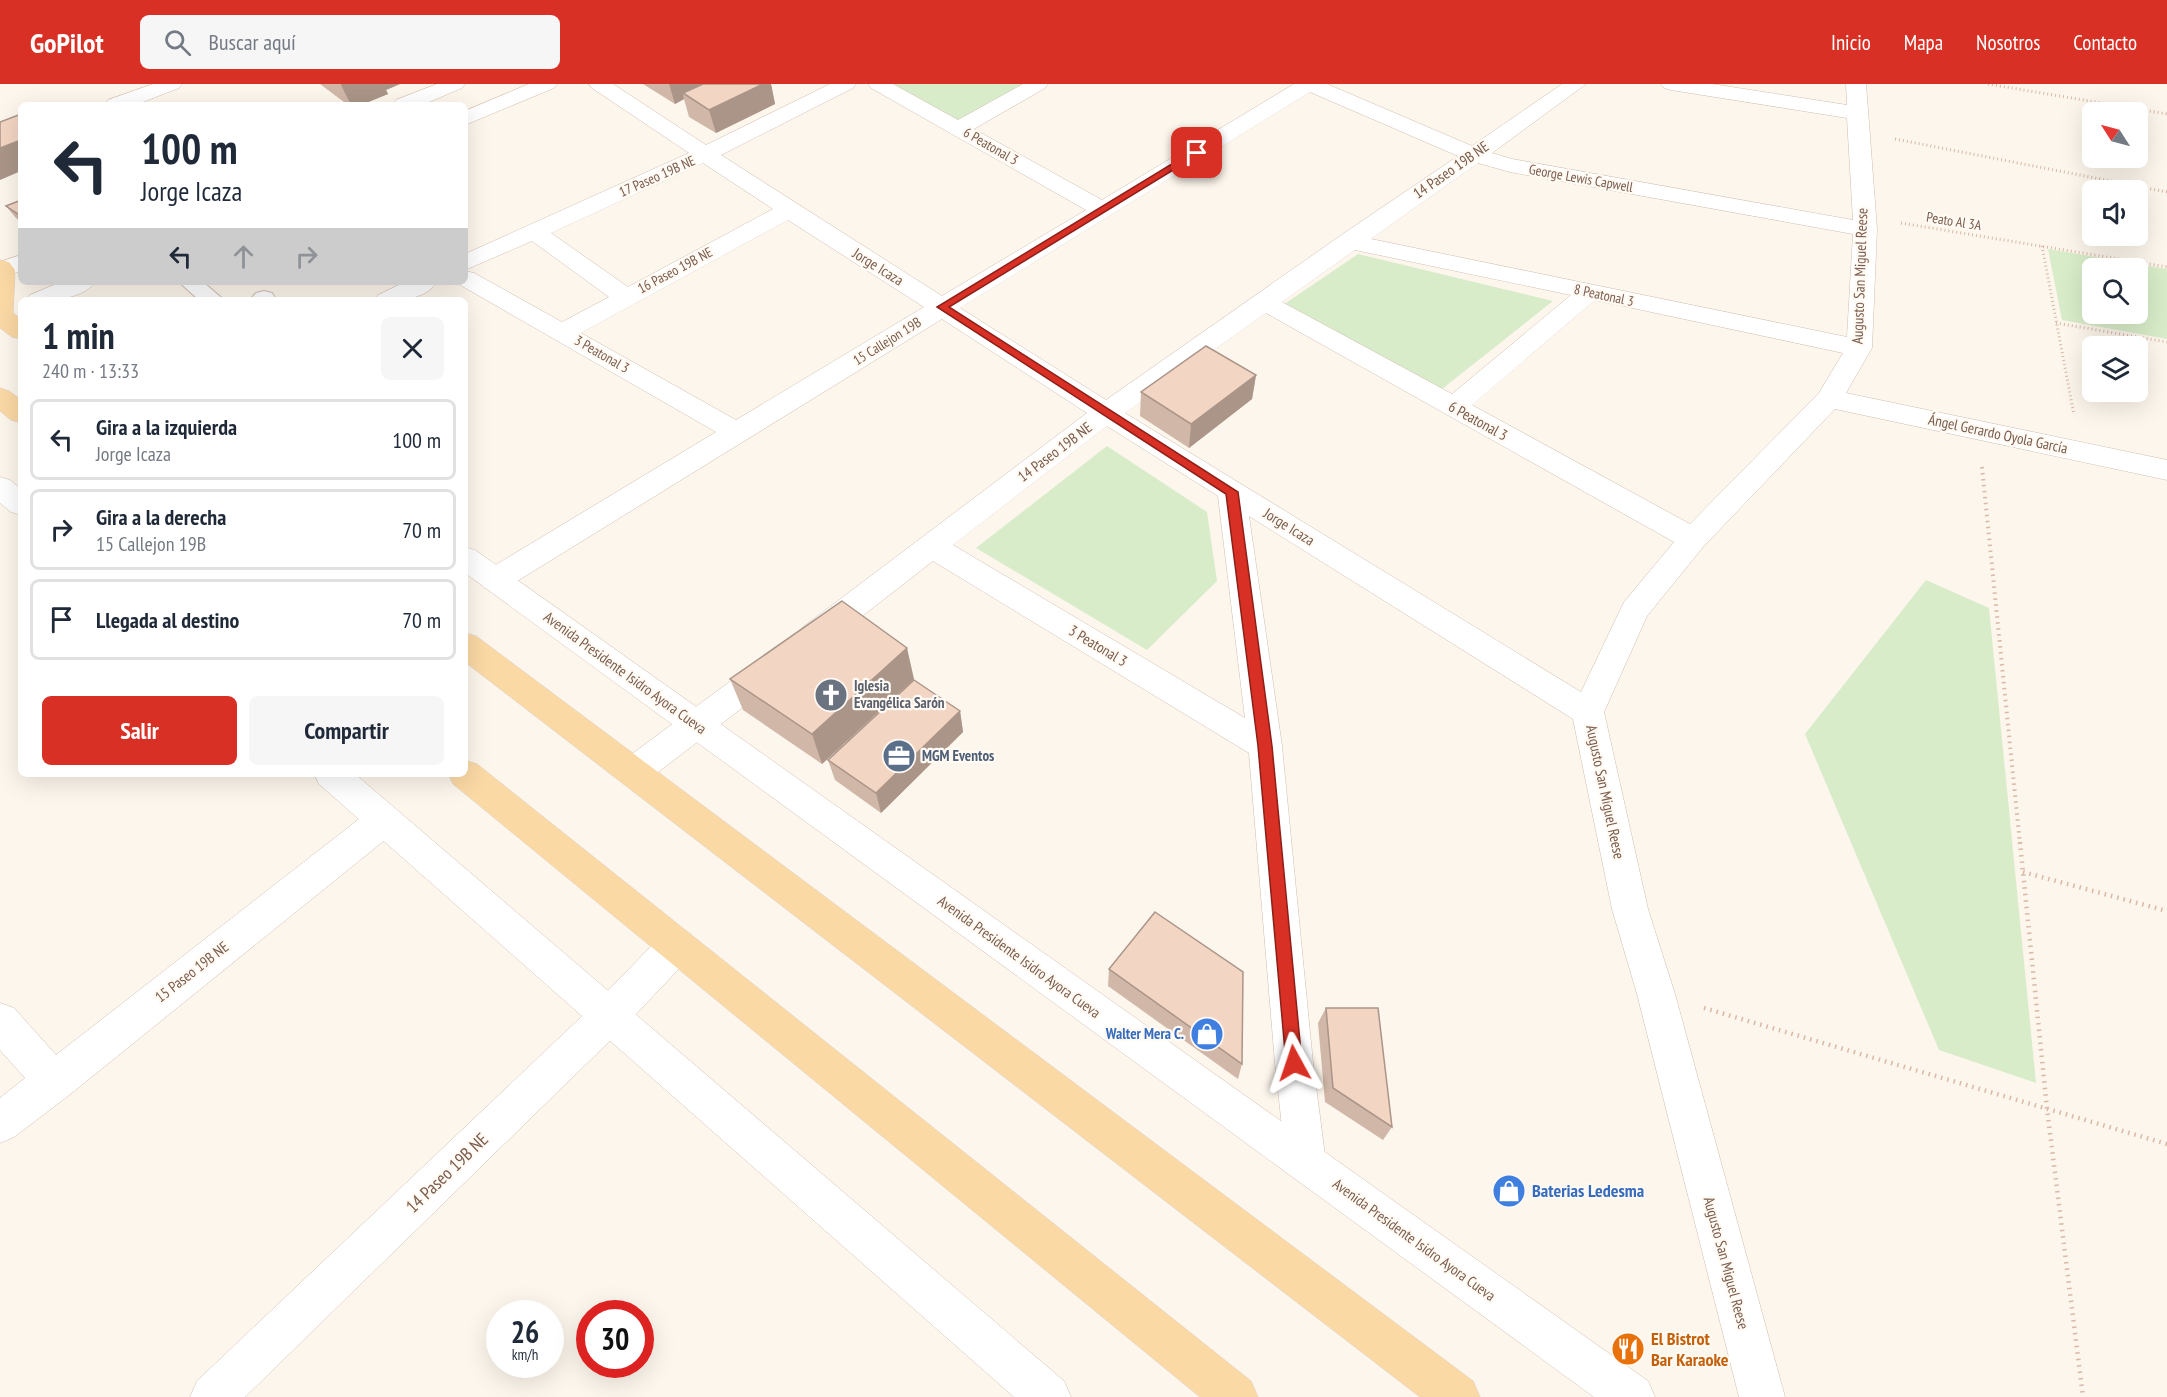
<!DOCTYPE html>
<html lang="es">
<meta charset="utf-8">
<style>
:root{--surface:#fff;--page:#f6f6f7;--text:#1f2937;--muted:#747a83;--line:#e0e1e3;--accent:#d93025}
body{margin:0;font-family:"PT Sans Narrow",sans-serif;background:var(--page);color:var(--text);height:100vh;display:flex;flex-direction:column;font-size:22px;white-space:nowrap}
*{box-sizing:border-box;margin:0}
p{font-size:20px;color:var(--muted)}
.icon{flex:none;width:33px;height:33px;fill:none;stroke:currentColor;stroke-width:2;stroke-linecap:round;stroke-linejoin:round}
.map{position:relative;flex:1;overflow:hidden}
.details{position:absolute;left:18px;top:213px;width:450px;height:480px;display:flex;flex-direction:column;background:var(--surface);border-radius:9px;box-shadow:0 6px 24px #0002}
.details>*{flex:none}
.top-card{position:absolute;left:18px;top:18px;width:450px;height:183px;border-radius:9px;box-shadow:0 6px 24px #0002;background:#fff;color:var(--text);overflow:hidden}
.needle{width:39px;rotate:306deg}
.controls{position:absolute;left:2082px;top:18px;display:grid;gap:12px}
.controls a{display:grid;place-items:center;width:66px;height:66px;border-radius:9px;background:var(--surface);box-shadow:0 6px 24px #0002;font-size:30px}
.speed{position:absolute;left:486px;top:1216px;display:flex;gap:12px;font-size:30px;font-weight:700;text-align:center}
.speed>*{display:grid;place-content:center;width:78px;height:78px;border-radius:50%;background:var(--surface);box-shadow:0 6px 24px #0002;line-height:1}
.speed small{font-size:15px;font-weight:400}
.speed .limit{border:9px solid #d22;background:#fff;color:#111}
.pin{position:absolute;display:grid;place-items:center;width:51px;height:51px;color:#fff;margin:-26px;border-radius:12px;box-shadow:0 3px 9px #0006}
.me{position:absolute;width:66px;margin:-33px;rotate:355deg;stroke-linejoin:round;filter:drop-shadow(0 0 4px #0008)}
.turn{display:flex;align-items:center;gap:21px;height:126px;padding:0 24px;font-size:27px}
.turn .icon{width:78px;height:78px;stroke-width:2.5}
.turn b{display:block;font-size:42px;line-height:51px}
.lanes{display:flex;align-items:center;height:57px;padding:0 24px;background:#0003;justify-content:center;gap:30px;direction:ltr}
.lanes .off{opacity:.35}
.round{display:grid;place-items:center;flex:none;width:63px;height:63px;border-radius:9px;background:var(--page)}
.head{display:flex;align-items:center;justify-content:space-between;height:102px;padding:0 24px}
h1{font-size:36px;font-weight:700;line-height:45px}
.primary-button{display:flex;gap:12px;margin-top:auto;padding:12px 24px}
.primary-button a{flex:1;height:69px;border-radius:9px;background:var(--accent);color:#fff;font-size:24px;font-weight:700;line-height:69px;text-align:center}
.primary-button a+a{background:var(--page);color:var(--text)}
ul{padding:0;list-style:none}
li{display:flex;align-items:center;gap:18px;height:81px;margin:0 12px 9px;padding:0 12px;border:3px solid var(--line);border-radius:9px}
li div{flex:1}
li b{display:block;font-size:22px}
li em{font-style:normal}
header{display:flex;align-items:center;gap:36px;box-sizing:border-box;height:84px;padding:0 30px;background:var(--accent);color:#fff}
header strong{font-size:28px}
nav{display:flex;gap:33px;margin-inline-start:auto;font-size:21px}
.search{width:420px;height:54px;background:var(--page);display:flex;align-items:center;gap:15px;box-sizing:border-box;padding:0 21px;border-radius:9px;color:var(--muted);font-size:22px}
.map>svg:first-child{display:block}
.green{fill:#d8ecc9;fill-rule:evenodd}
.lines{fill:none;stroke-linecap:round;stroke-linejoin:round}
.service-casing{stroke:#d1beb0;stroke-width:2}
.minor-casing{stroke:#d1beb0;stroke-width:1}
.secondary-casing{stroke:#d6c0b0;stroke-width:1}
.primary-casing{stroke:#dad1cd;stroke-width:1}
.path-far2{stroke:#d9b8a5;stroke-width:3;stroke-dasharray:1 3;stroke-linecap:butt}
.path-far1{stroke:#d9b8a5;stroke-width:4;stroke-dasharray:1.5 4.5;stroke-linecap:butt}
.path{stroke:#d9b8a5;stroke-width:4.5;stroke-dasharray:1.5 5;stroke-linecap:butt}
.service{fill:#fff;fill-rule:evenodd}
.minor{fill:#fff;fill-rule:evenodd}
.secondary{fill:#fff;fill-rule:evenodd}
.primary{fill:#fbd9a5;fill-rule:evenodd}
.wall{fill:#d1b7a8}
.shaded-wall{fill:#aa9588}
.building{fill:#f3d5c3;stroke:#aa9588;stroke-width:1.5}
.route{fill:#d93025;stroke:#8d1f18;stroke-width:1.5}
.labels{text-anchor:middle;stroke-width:4.5;stroke-linejoin:round;paint-order:stroke}
.far-street-label{font-size:14px;fill:#7a5c4d;stroke:#fffaf3}
.street-label{font-size:15px;fill:#7a5c4d;stroke:#fffaf3}
.worship-label{font-size:15px;font-weight:bold;fill:#5b616d;stroke:#fffaf3;text-anchor:start}
.service-label{font-size:15px;font-weight:bold;fill:#4e5e75;stroke:#fffaf3;text-anchor:start}
.shop-label{font-size:15px;font-weight:bold;fill:#366cbe;stroke:#fffaf3;text-anchor:end}
.near-street-label{font-size:18px;fill:#7a5c4d;stroke:#fffaf3}
.near-shop-label{font-size:18px;font-weight:bold;fill:#366cbe;stroke:#fffaf3;text-anchor:start}
.near-food-label{font-size:18px;font-weight:bold;fill:#c56008;stroke:#fffaf3;text-anchor:start}
</style>
<header>
<strong>GoPilot</strong>
<div class="search"><svg class="icon" aria-label="search" viewBox="0 0 24 24"><circle cx="10" cy="10" r="6"/><path d="M15 15l6 6"/></svg>Buscar aquí</div>
<nav><a>Inicio</a><a>Mapa</a><a>Nosotros</a><a>Contacto</a></nav>
</header>
<div class="map">
<svg width="2167" height="1313" viewBox="0 0 2167 1313">
<rect width="100%" height="100%" fill="#fdf6ec"/>
<!-- green -->
<g class="green">
<polygon points="878,0 1038,0 959,44"/>
<path d="M2048,165L2167,185V255L2062,236ZM2138,184V230H2092V184Z"/>
<polygon points="1358,170 1553,217 1442,305 1283,221"/>
<polygon points="1107,362 1207,428 1217,497 1147,566 976,464"/>
<polygon points="1926,496 1989,524 2036,999 1939,966 1805,650"/>
</g>
<g class="lines">
<!-- service casing -->
<g class="service-casing">
<g id="service">
<polygon points="179,198 203,198 224,216 199,216"/>
<polygon points="264,207 272,209 275,214 273,216 250,216 256,209"/>
</g>
</g>
<!-- minor casing -->
<g class="minor-casing">
<g id="minor">
<polygon points="153,0 182,0 179,4 135,21 105,21 108,16"/>
<path d="M589,0H613L706,61L830,0H856L853,4L721,71L942,212L1086,126L871,4L868,0H893L958,36L1023,0H1048L1045,4L974,45L1102,116L1294,0H1327L1472,62L1562,0H1586L1492,69L1512,75L1853,136L1847,34L1671,6L1664,4L1661,0H1712L1847,21L1846,0H1866L1877,145L1872,264L1846,309L2167,376V396L1835,325L1703,463L1647,532L1604,628L1648,825L1675,910L1785,1313H1739L1637,910L1612,825L1573,635L1249,432L1282,662L1313,979L1326,1079L1320,1093L1306,1099L1292,1093L1286,1079L1275,979L1249,669L933,477L825,561L814,564L803,561L798,552L803,543L1087,329L942,235L506,504L495,507L484,504L480,496L484,488L716,348L455,198H465V187L474,189L562,238L609,213L532,157L465,186V170L689,69L592,4ZM1310,8L1458,72L1340,152L1106,316L960,224ZM703,79L773,125L628,203L551,149ZM1478,79L1510,88L1853,150L1847,253L1371,155ZM788,136L924,223L736,336L581,249ZM1355,166L1571,211L1452,310L1282,218ZM1595,216L1843,269L1819,309L1690,440L1472,321ZM1266,229L1674,458L1624,518L1581,608L1125,329ZM1107,342L1218,412L1245,634L953,461Z"/>
<path d="M405,198H437C424,218 395,216 375,216L378,211Z"/>
<polygon points="773,570 784,574 789,583 784,592 645,698 633,702 621,698 616,688 621,678 762,574"/>
<polygon points="384,721 396,725 401,736 396,747 68,1012 14,1053 0,1059 0,1014 25,994 0,966 0,919 14,924 56,971 372,725"/>
<polygon points="677,844 690,849 695,861 690,873 622,945 245,1313 190,1313 197,1297 596,919 664,849"/>
</g>
</g>
<!-- secondary casing -->
<g class="secondary-casing">
<g id="secondary">
<polygon points="437,0 465,0 462,4 422,21 393,21 396,16"/>
<polygon points="529,0 557,0 554,4 465,41 465,27"/>
<polygon points="21,171 21,187 0,194 0,178"/>
<path d="M61,198H95C82,217 47,216 27,216L30,211Z"/>
<polygon points="0,393 10,396 21,405 21,431 11,428 0,419"/>
<polygon points="465,463 475,466 1648,1297 1655,1313 1594,1313 465,489"/>
<polygon points="314,690 355,690 1064,1297 1071,1313 1014,1313 319,700"/>
</g>
</g>
<!-- primary casing -->
<g class="primary-casing">
<g id="primary">
<polygon points="0,176 9,178 15,186 13,229 21,235 21,255 12,253 0,244"/>
<polygon points="0,304 9,307 21,316 21,339 11,336 0,327"/>
<polygon points="465,549 476,552 1473,1297 1480,1313 1420,1313 465,578"/>
<polygon points="465,676 477,680 1251,1297 1258,1313 1200,1313 453,700 448,690 465,690"/>
</g>
</g>
<!-- path-far2 -->
<g class="path-far2">
<polyline points="1988,0 2167,30"/>
<polyline points="1895,55 2167,108"/>
<polyline points="1901,139 2167,183"/>
<polyline points="2042,162 2074,331"/>
<polyline points="2056,239 2167,258"/>
</g>
<!-- path-far1 -->
<polyline class="path-far1" points="1982,383 2020,760"/>
<!-- path -->
<g class="path">
<polyline points="2020,758 2047,1025 2083,1313"/>
<polyline points="2023,788 2167,827"/>
<polyline points="1704,924 2167,1060"/>
</g>
<!-- service -->
<use href="#service" class="service"/>
<!-- minor -->
<use href="#minor" class="minor"/>
<!-- secondary -->
<use href="#secondary" class="secondary"/>
<!-- primary -->
<use href="#primary" class="primary"/>
</g>
<!-- wall -->
<g class="wall">
<polygon points="320,0 400,0 386,6 388,10 361,21 348,21"/>
<polygon points="643,0 771,0 775,20 716,49 689,33 684,15 675,20"/>
<polygon points="21,116 21,138 16,134 6,122"/>
<polygon points="1256,291 1252,315 1189,364 1140,332 1141,308"/>
<polygon points="730,595 914,595 822,680 743,626"/>
<polygon points="960,627 963,648 881,729 835,696 828,676"/>
<polygon points="1109,885 1242,980 1238,995 1108,902"/>
<polygon points="1326,924 1392,1043 1383,1056 1325,1018 1318,939"/>
</g>
<!-- shaded-wall -->
<g class="shaded-wall">
<polygon points="342,0 400,0 386,6 388,10 361,21 351,21 341,1"/>
<polygon points="669,0 704,0 683,9 684,15 675,20"/>
<polygon points="763,0 771,0 775,20 716,49 709,26"/>
<polygon points="21,56 21,87 0,96 0,64"/>
<polygon points="1256,291 1252,315 1189,364 1191,340"/>
<polygon points="907,564 914,595 822,680 812,650"/>
<polygon points="960,627 963,648 881,729 876,709"/>
</g>
<!-- building -->
<g class="building">
<polygon points="703,0 763,0 709,26 683,9"/>
<polygon points="21,30 21,56 0,64 0,38"/>
<polygon points="21,116 21,132 6,122"/>
<polygon points="1206,262 1256,291 1191,340 1141,308"/>
<polygon points="842,517 907,564 812,650 730,595"/>
<polygon points="914,596 960,627 876,709 828,676"/>
<polygon points="1155,828 1243,888 1242,980 1109,885"/>
<polygon points="1326,924 1378,924 1392,1043 1333,1004"/>
</g>
<!-- route -->
<polygon class="route" points="1193,67 1201,69 949,223 1238,408 1272,662 1302,979 1300,985 1294,987 1288,985 1286,979 1258,662 1226,410 937,223"/>
<!-- icons -->
<defs>
<g id="church-disc" transform="scale(1.725)"><circle r="9.5" fill="#6b7280" stroke="#fffaf3"/><path d="M-1.2-6h2.4v3.5h3.3v2.4h-3.3V6h-2.4V-.1h-3.3v-2.4h3.3Z" fill="#fff"/></g>
<g id="office-disc" transform="scale(1.725)"><circle r="9.5" fill="#5c6f8a" stroke="#fffaf3"/><path d="M-6-3h4V-5.5h4V-3h4V5H-6ZM-1-4.5V-3h2v-1.5ZM-6 0V1H6V0Z" fill="#fff"/></g>
<g id="shop-disc" transform="scale(1.725)"><circle r="9.5" fill="#3f7fe0" stroke="#fffaf3"/><path d="M-5-2.5h2.3a2.7 3.5 0 0 1 5.4 0H5L5.5 6h-11ZM-1.5-2.5h3a1.5 2.3 0 0 0-3 0Z" fill="#fff"/></g>
<g id="restaurant-disc" transform="scale(1.725)"><circle r="9.5" fill="#e8710a" stroke="#fffaf3"/><path d="M-5-6h1v4h1v-4h1v4h1v-4h1v5L-1.5 .5V6h-2V.5L-5-1ZM5-6V6H3V1.5H1.5Q1.5-4 5-6Z" fill="#fff"/></g>
</defs>
<g fill-rule="evenodd">
<use href="#church-disc" x="831" y="611"/>
<use href="#office-disc" x="899" y="672"/>
<use href="#shop-disc" x="1207" y="950"/>
<use href="#shop-disc" x="1509" y="1107"/>
<use href="#restaurant-disc" x="1628" y="1265"/>
</g>
<g class="labels">
<!-- far-street labels -->
<g class="far-street-label">
<text transform="translate(991 62) rotate(30)" y="5">6 Peatonal 3</text>
<text transform="translate(657 92) rotate(-24)" y="5">17 Paseo 19B NE</text>
<text transform="translate(1581 94) rotate(10)" y="5">George Lewis Capwell</text>
<text transform="translate(1954 137) rotate(9)" y="5">Peato Al 3A</text>
<text transform="translate(675 186) rotate(-28)" y="5">16 Paseo 19B NE</text>
<text transform="translate(1604 211) rotate(12)" y="5">8 Peatonal 3</text>
<text transform="translate(887 257) rotate(-32)" y="5">15 Callejon 19B</text>
<text transform="translate(602 270) rotate(30)" y="5">3 Peatonal 3</text>
</g>
<!-- street labels -->
<g class="street-label">
<text transform="translate(1451 86) rotate(-35)" y="5">14 Paseo 19B NE</text>
<text transform="translate(878 183) rotate(32)" y="5">Jorge Icaza</text>
<text transform="translate(1860 192) rotate(-88)" y="5">Augusto San Miguel Reese</text>
<text transform="translate(1478 337) rotate(29)" y="5">6 Peatonal 3</text>
<text transform="translate(1998 350) rotate(12)" y="5">Ángel Gerardo Oyola García</text>
<text transform="translate(1055 368) rotate(-37)" y="5">14 Paseo 19B NE</text>
<text transform="translate(1289 443) rotate(32)" y="5">Jorge Icaza</text>
<text transform="translate(1098 562) rotate(31)" y="5">3 Peatonal 3</text>
<text transform="translate(625 589) rotate(36)" y="5">Avenida Presidente Isidro Ayora Cueva</text>
<text transform="translate(1605 708) rotate(78)" y="5">Augusto San Miguel Reese</text>
<text transform="translate(1019 873) rotate(36)" y="5">Avenida Presidente Isidro Ayora Cueva</text>
<text transform="translate(192 888) rotate(-38)" y="5">15 Paseo 19B NE</text>
<text transform="translate(1414 1156) rotate(36)" y="5">Avenida Presidente Isidro Ayora Cueva</text>
<text transform="translate(1726 1179) rotate(75)" y="5">Augusto San Miguel Reese</text>
</g>
<!-- worship labels -->
<g class="worship-label">
<text x="854" y="607">Iglesia<tspan x="854" dy="17">Evangélica Sarón</tspan></text>
</g>
<!-- service labels -->
<g class="service-label">
<text x="922" y="677">MGM Eventos</text>
</g>
<!-- shop labels -->
<g class="shop-label">
<text x="1184" y="955">Walter Mera C.</text>
</g>
<!-- near-street labels -->
<g class="near-street-label">
<text transform="translate(447 1089) rotate(-44)" y="6">14 Paseo 19B NE</text>
</g>
<!-- near-shop labels -->
<g class="near-shop-label">
<text x="1532" y="1113">Baterias Ledesma</text>
</g>
<!-- near-food labels -->
<g class="near-food-label">
<text x="1651" y="1261">El Bistrot<tspan x="1651" dy="21">Bar Karaoke</tspan></text>
</g>
</g>
</svg>
<div class="controls">
<a><svg class="needle" viewBox="-14 -14 28 28"><path d="M0-13l5 13h-10z" fill="#e53935"/><path d="M0 13l5-13h-10z" fill="#747a83"/></svg></a>
<a><svg class="icon" aria-label="sound" viewBox="0 0 24 24"><path d="M4 9h4l5-4v14l-5-4H4zM17 9q2 3 0 6"/></svg></a>
<a><svg class="icon" aria-label="search" viewBox="0 0 24 24"><circle cx="10" cy="10" r="6"/><path d="M15 15l6 6"/></svg></a>
<a><svg class="icon" aria-label="layers" viewBox="0 0 24 24"><path d="M12 4l9 5-9 5-9-5zM3 14l9 5 9-5"/></svg></a>
</div>
<div class="speed"><div>26<small>km/h</small></div><div class="limit">30</div></div>
<div class="pin" style="left:1197px;top:69px;background:#d93025"><svg class="icon" aria-label="arrive" viewBox="0 0 24 24"><path d="M6 21V4h12l-3 4 3 4H6"/></svg></div>
<svg class="me" style="left:1294px;top:979px" viewBox="-20 -20 40 40"><path d="M0-17L14 15 0 8-14 15z" fill="#d93025" stroke="#fff" stroke-width="4"/></svg>
<div class="top-card">
<div class="turn"><svg class="icon" aria-label="left" viewBox="0 0 24 24"><path d="M17 20v-9H6M10 6l-5 5 5 5"/></svg><div><b>100 m</b>Jorge Icaza</div></div>
<div class="lanes"><svg class="icon" aria-label="left" viewBox="0 0 24 24"><path d="M17 20v-9H6M10 6l-5 5 5 5"/></svg><svg class="icon off" aria-label="ahead" viewBox="0 0 24 24"><path d="M12 20V5M6 11l6-6 6 6"/></svg><svg class="icon off" aria-label="right" viewBox="0 0 24 24"><path d="M7 20v-9h11M14 6l5 5-5 5"/></svg></div>
</div>
<section class="details">
<div class="head"><div><h1>1 min</h1><p>240 m · 13:33</p></div><a class="round"><svg class="icon" aria-label="close" viewBox="0 0 24 24"><path d="M6 6l12 12M18 6L6 18"/></svg></a></div>
<ul>
<li><svg class="icon" aria-label="left" viewBox="0 0 24 24"><path d="M17 20v-9H6M10 6l-5 5 5 5"/></svg><div><b>Gira a la izquierda</b><p>Jorge Icaza</p></div><em>100 m</em></li>
<li><svg class="icon" aria-label="right" viewBox="0 0 24 24"><path d="M7 20v-9h11M14 6l5 5-5 5"/></svg><div><b>Gira a la derecha</b><p>15 Callejon 19B</p></div><em>70 m</em></li>
<li><svg class="icon" aria-label="arrive" viewBox="0 0 24 24"><path d="M6 21V4h12l-3 4 3 4H6"/></svg><div><b>Llegada al destino</b></div><em>70 m</em></li>
</ul>
<div class="primary-button"><a>Salir</a><a>Compartir</a></div>
</section>
</div>
